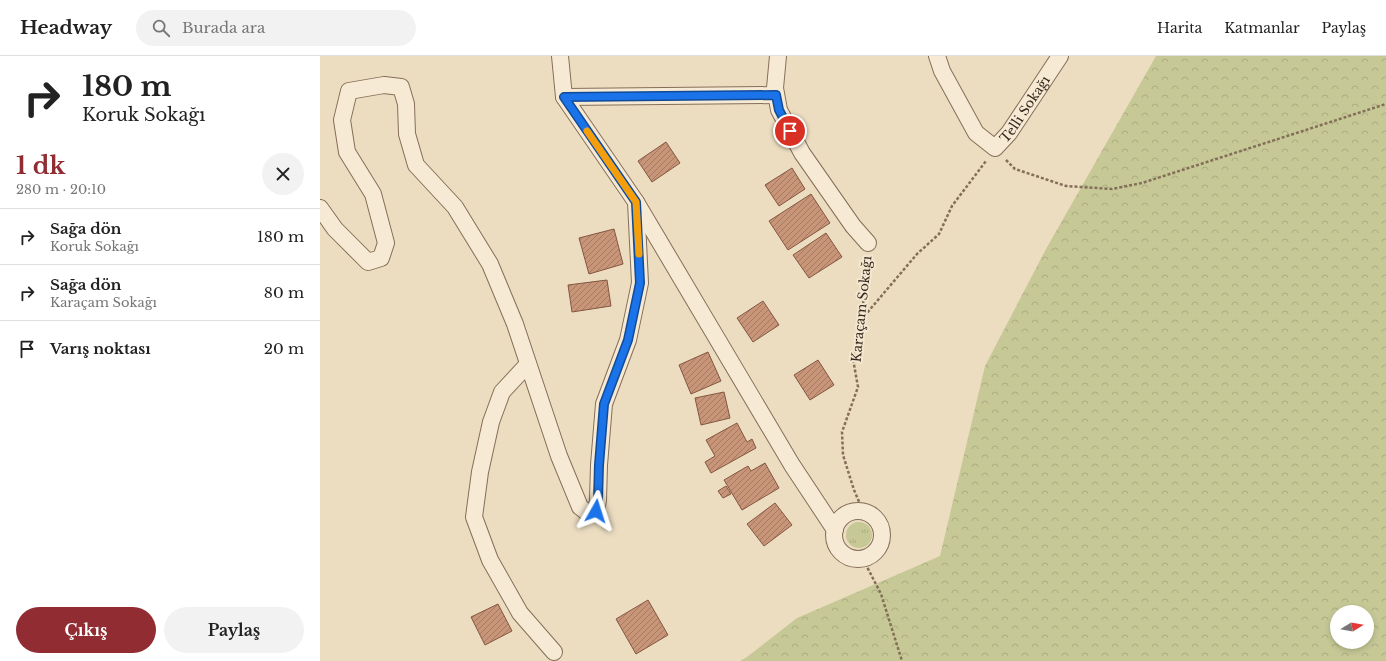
<!DOCTYPE html>
<html lang="tr">
<meta charset="utf-8">
<style>
:root{--surface:#fff;--page:#f2f2f2;--text:#222;--muted:#767676;--line:#e0e0e0;--accent:#912c33}
body{margin:0;font-family:"Libre Baskerville",serif;background:var(--page);color:var(--text);height:100vh;display:flex;flex-direction:column;font-size:15px;white-space:nowrap}
*{box-sizing:border-box;margin:0}
p{font-size:13px;color:var(--muted)}
.icon{flex:none;width:22px;height:22px;fill:none;stroke:currentColor;stroke-width:2;stroke-linecap:round;stroke-linejoin:round}
.map{position:relative;flex:1;overflow:hidden}
.panel{display:flex;flex-direction:column;background:var(--surface);width:320px}
.panel>*{flex:none}
.top-card{background:#fff;color:var(--text);overflow:hidden}
.needle{width:26px;rotate:79deg}
.controls{position:absolute;left:1010px;top:549px;display:grid;gap:8px}
.controls a{display:grid;place-items:center;width:44px;height:44px;border-radius:50%;background:var(--surface);box-shadow:0 2px 6px #0003;font-size:20px}
.pin{position:absolute;display:grid;place-items:center;width:34px;height:34px;color:#fff;margin:-17px;border:2px solid #fff;border-radius:50%;box-shadow:0 1px 4px #0007}
.me{position:absolute;width:44px;margin:-22px;rotate:6deg;stroke-linejoin:round;filter:drop-shadow(0 0 3px #0008)}
.turn{display:flex;align-items:center;gap:14px;height:84px;padding:0 16px;font-size:18px}
.turn .icon{width:52px;height:52px;stroke-width:2.5}
.turn b{display:block;font-size:28px;line-height:34px}
.round{display:grid;place-items:center;flex:none;width:42px;height:42px;border-radius:21px;background:var(--page)}
.summary{display:flex;align-items:center;justify-content:space-between;height:68px;padding:0 16px}
h1{font-size:24px;font-weight:700;line-height:30px;color:var(--accent)}
.button{display:flex;gap:8px;margin-top:auto;padding:8px 16px}
.button a{flex:1;height:46px;border-radius:24px;background:var(--accent);color:#fff;font-size:16px;font-weight:700;line-height:46px;text-align:center}
.button a+a{background:var(--page);color:var(--text)}
ul{padding:0;list-style:none}
li{display:flex;align-items:center;gap:12px;height:56px;padding:0 16px;border-top:1px solid var(--line)}
li div{flex:1}
li b{display:block;font-size:15px}
li em{font-style:normal}
header{display:flex;align-items:center;gap:24px;box-sizing:border-box;height:56px;padding:0 20px;background:var(--surface);border-bottom:1px solid var(--line)}
header strong{font-size:19px}
nav{display:flex;gap:22px;margin-inline-start:auto;font-size:14px}
.search{width:280px;height:36px;background:var(--page);display:flex;align-items:center;gap:10px;box-sizing:border-box;padding:0 14px;border-radius:22px;color:var(--muted);font-size:15px}
main{display:flex;flex:1;min-height:0}
.map>svg:first-child{display:block}
.grass{fill:url(#grass-tufts)}
.forest{fill:url(#forest-crowns);fill-rule:evenodd}
.building{fill:url(#building-hatch);stroke:#835640}
.lines{fill:none;stroke-linecap:round;stroke-linejoin:round}
.minor-casing{stroke:#856e59;stroke-width:18}
.path{stroke:#856e59;stroke-width:2.5;stroke-dasharray:3 2;stroke-linecap:butt}
.minor{stroke:#f7ead4;stroke-width:16}
.route-casing{stroke:#114b97;stroke-width:10}
.route{stroke:#1a73e8;stroke-width:7}
.slow{stroke:#f59e0b;stroke-width:7}
.labels{text-anchor:middle;stroke-width:4;stroke-linejoin:round;paint-order:stroke}
.street-label{font-size:13px;fill:#35271d;stroke:#f4e7d0}
</style>
<header>
<strong>Headway</strong>
<div class="search"><svg class="icon" aria-label="search" viewBox="0 0 24 24"><circle cx="10" cy="10" r="6"/><path d="M15 15l6 6"/></svg>Burada ara</div>
<nav><a>Harita</a><a>Katmanlar</a><a>Paylaş</a></nav>
</header>
<main>
<section class="panel">
<div class="top-card">
<div class="turn"><svg class="icon" aria-label="right" viewBox="0 0 24 24"><path d="M7 20v-9h11M14 6l5 5-5 5"/></svg><div><b>180 m</b>Koruk Sokağı</div></div>
</div>
<div class="summary"><div><h1>1 dk</h1><p>280 m · 20:10</p></div><a class="round"><svg class="icon" aria-label="close" viewBox="0 0 24 24"><path d="M6 6l12 12M18 6L6 18"/></svg></a></div>
<ul>
<li><svg class="icon" aria-label="right" viewBox="0 0 24 24"><path d="M7 20v-9h11M14 6l5 5-5 5"/></svg><div><b>Sağa dön</b><p>Koruk Sokağı</p></div><em>180 m</em></li>
<li><svg class="icon" aria-label="right" viewBox="0 0 24 24"><path d="M7 20v-9h11M14 6l5 5-5 5"/></svg><div><b>Sağa dön</b><p>Karaçam Sokağı</p></div><em>80 m</em></li>
<li><svg class="icon" aria-label="arrive" viewBox="0 0 24 24"><path d="M6 21V4h12l-3 4 3 4H6"/></svg><div><b>Varış noktası</b></div><em>20 m</em></li>
</ul>
<div class="button"><a>Çıkış</a><a>Paylaş</a></div>
</section>
<div class="map">
<svg width="1066" height="605" viewBox="0 0 1066 605">
<defs>
<pattern id="grass-tufts" width="24" height="20" patternUnits="userSpaceOnUse"><rect width="24" height="20" fill="#c6c996"/><path d="M3 7l-1-3M5 7V3M7 7l1-3M15 17l-1-3M17 17v-4M19 17l1-3" fill="none" stroke="#abad81"/></pattern>
<pattern id="forest-crowns" width="20" height="18" patternUnits="userSpaceOnUse"><rect width="20" height="18" fill="#c6c996"/><path d="M2 6a3 3 0 1 1 6 0M12 15a3 3 0 1 1 6 0" fill="none" stroke="#abad81"/></pattern>
<pattern id="building-hatch" width="6" height="6" patternUnits="userSpaceOnUse"><rect width="6" height="6" fill="#c99578"/><path d="M-1 1l2-2M0 6l6-6M5 7l2-2" fill="none" stroke="#a47a62"/></pattern>
</defs>
<rect width="100%" height="100%" fill="#ecddc1"/>
<!-- grass -->
<circle class="grass" cx="539" cy="479" r="13"/>
<!-- forest -->
<path class="forest" d="M836,0H1066V605H420L427,601L477,562L620,500L665,310L726,193ZM1017,556H1047V586H1017Z"/>
<!-- building -->
<g class="building">
<polygon points="346,86 360,107 332,126 318,105"/>
<polygon points="472,112 485,133 459,150 445,129"/>
<polygon points="491,138 510,167 468,194 449,165"/>
<polygon points="294,173 303,208 269,218 259,182"/>
<polygon points="506,177 522,201 489,222 473,199"/>
<polygon points="287,224 291,250 252,256 248,229"/>
<polygon points="443,245 459,269 433,286 417,262"/>
<polygon points="388,296 401,325 371,338 359,309"/>
<polygon points="498,304 514,329 490,344 474,319"/>
<polygon points="404,336 410,362 381,369 375,342"/>
<polygon points="417,367 427,386 432,383 436,392 391,417 385,406 395,400 386,384"/>
<polygon points="445,407 459,432 422,454 404,424 428,410 431,415"/>
<polygon points="406,430 411,438 403,442 398,435"/>
<polygon points="455,447 472,469 444,490 427,468"/>
<polygon points="328,544 348,579 316,598 296,563"/>
<polygon points="178,548 192,575 165,589 151,561"/>
</g>
<g class="lines">
<!-- minor casing -->
<g class="minor-casing">
<g id="minor">
<polyline points="240,0 244,41 316,146 472,409 515,474"/>
<polyline points="458,0 455,32 459,54 482,97 533,170 548,187"/>
<path id="s1" d="M617,0L622,15L656,77L675,92L689,77L740,0"/>
<polyline points="244,41 456,39"/>
<polyline points="0,152 15,173 48,206 61,202 66,187 53,138 27,96 22,64 29,35 64,29 81,31 86,48 87,78 96,109 135,151 170,208 195,268 239,400 260,451 269,458 276,455 278,444 279,409 284,348 308,284 320,227 316,146"/>
<polyline points="208,308 182,336 171,366 160,416 154,461 170,504 200,557 234,596"/>
<circle cx="538" cy="479" r="24"/>
</g>
</g>
<!-- path -->
<g class="path">
<polyline points="686,104 695,113 746,130 792,133 822,127 1066,48"/>
<polyline points="541,264 597,198 619,178 632,150 666,105"/>
<polyline points="543,455 534,434 523,399 522,376 538,331 533,303 541,264 546,225 547,201"/>
<polyline points="543,503 561,538 582,605"/>
</g>
<!-- minor -->
<use href="#minor" class="minor"/>
</g>
<g class="lines">
<!-- route casing -->
<g class="route-casing">
<polyline id="route" points="276,455 278,444 279,409 284,348 308,284 320,227 316,146 244,41 456,39 459,54 470,75"/>
</g>
<!-- route -->
<use href="#route" class="route"/>
<!-- slow -->
<polyline class="slow" points="267,75 316,146 319,198"/>
</g>
<g class="labels">
<!-- street labels -->
<g class="street-label">
<text dy="5" stroke="none"><textPath href="#s1" startOffset="160">Telli Sokağı</textPath></text>
<text transform="translate(541 253) rotate(-84)" y="5">Karaçam Sokağı</text>
</g>
</g>
</svg>
<div class="controls">
<a><svg class="needle" viewBox="-14 -14 28 28"><path d="M0-13l5 13h-10z" fill="#e53935"/><path d="M0 13l5-13h-10z" fill="#767676"/></svg></a>
</div>
<div class="pin" style="left:470px;top:75px;background:#d93025"><svg class="icon" aria-label="arrive" viewBox="0 0 24 24"><path d="M6 21V4h12l-3 4 3 4H6"/></svg></div>
<svg class="me" style="left:276px;top:455px" viewBox="-20 -20 40 40"><path d="M0-17L14 15 0 8-14 15z" fill="#1a73e8" stroke="#fff" stroke-width="4"/></svg>
</div>
</main>
